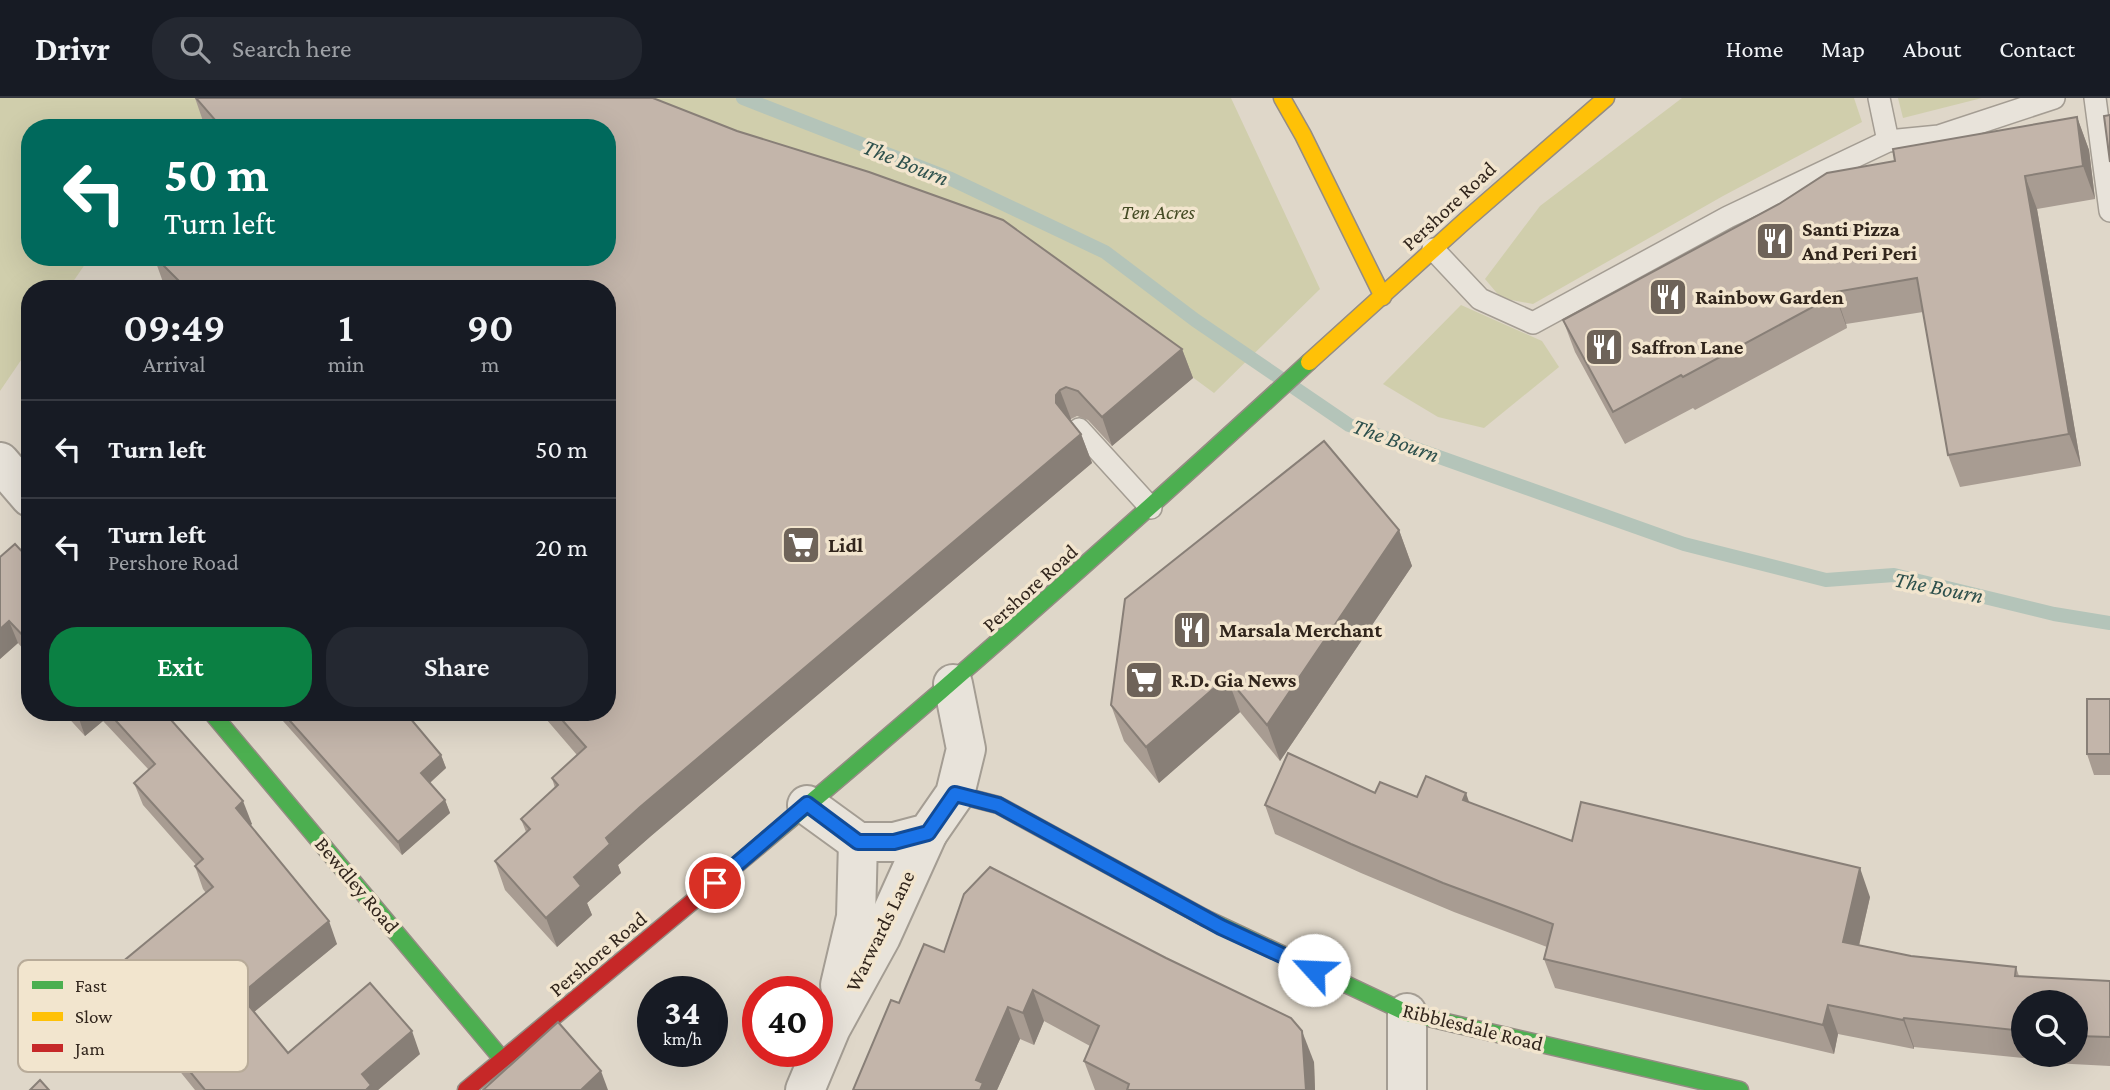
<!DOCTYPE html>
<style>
:root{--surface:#171b24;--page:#242831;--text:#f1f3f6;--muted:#9ea1a6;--line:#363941;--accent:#0b8043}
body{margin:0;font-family:"Crimson Pro",serif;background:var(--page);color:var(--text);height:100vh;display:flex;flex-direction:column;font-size:26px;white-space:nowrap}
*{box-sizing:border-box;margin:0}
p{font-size:23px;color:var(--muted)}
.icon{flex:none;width:38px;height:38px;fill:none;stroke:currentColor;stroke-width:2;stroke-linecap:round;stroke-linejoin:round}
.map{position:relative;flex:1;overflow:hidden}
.side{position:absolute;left:21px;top:182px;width:595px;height:441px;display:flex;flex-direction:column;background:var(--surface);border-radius:28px;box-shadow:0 7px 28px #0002}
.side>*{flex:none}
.top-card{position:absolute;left:21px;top:21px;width:595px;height:147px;border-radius:28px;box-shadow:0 7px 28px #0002;background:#00695c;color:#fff;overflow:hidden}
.buttons{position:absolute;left:2011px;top:892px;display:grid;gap:14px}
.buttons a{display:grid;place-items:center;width:77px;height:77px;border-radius:50%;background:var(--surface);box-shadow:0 7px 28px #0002;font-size:35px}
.speed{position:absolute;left:637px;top:878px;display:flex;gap:14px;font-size:35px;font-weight:700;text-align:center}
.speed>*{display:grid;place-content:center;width:91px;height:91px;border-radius:50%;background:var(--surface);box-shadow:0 7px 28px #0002;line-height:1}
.speed small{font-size:18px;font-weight:400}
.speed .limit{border:10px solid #d22;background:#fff;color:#111}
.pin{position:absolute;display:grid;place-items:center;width:60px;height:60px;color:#fff;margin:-30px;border:4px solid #fff;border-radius:50%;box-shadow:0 2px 7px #0007}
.me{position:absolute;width:77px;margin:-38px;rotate:295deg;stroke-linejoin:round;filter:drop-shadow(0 0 5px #0008)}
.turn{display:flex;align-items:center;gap:24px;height:147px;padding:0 28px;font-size:32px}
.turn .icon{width:91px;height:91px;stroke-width:2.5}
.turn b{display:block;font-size:49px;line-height:60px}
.eta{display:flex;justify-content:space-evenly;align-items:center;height:119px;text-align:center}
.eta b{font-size:42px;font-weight:600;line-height:49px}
.primary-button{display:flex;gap:14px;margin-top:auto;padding:14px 28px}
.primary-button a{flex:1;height:80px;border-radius:28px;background:var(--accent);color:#fff;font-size:28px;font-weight:600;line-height:80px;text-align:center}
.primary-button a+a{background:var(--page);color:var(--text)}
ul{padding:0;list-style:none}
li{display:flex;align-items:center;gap:21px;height:98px;padding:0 28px;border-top:2px solid var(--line)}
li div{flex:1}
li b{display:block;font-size:26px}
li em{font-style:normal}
header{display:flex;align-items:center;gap:42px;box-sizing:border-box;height:98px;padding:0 35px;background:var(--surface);border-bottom:2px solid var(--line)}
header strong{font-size:33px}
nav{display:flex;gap:38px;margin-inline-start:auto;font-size:24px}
.search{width:490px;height:63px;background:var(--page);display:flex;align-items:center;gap:18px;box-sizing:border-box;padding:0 24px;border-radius:28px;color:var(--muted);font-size:26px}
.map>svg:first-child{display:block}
.green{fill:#d0ceac}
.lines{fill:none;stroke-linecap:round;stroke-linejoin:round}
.stream{stroke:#b4c4b9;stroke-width:14}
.lane-casing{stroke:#a49d93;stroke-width:24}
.street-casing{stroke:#a49d93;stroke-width:42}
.fast-casing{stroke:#948c83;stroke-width:19}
.slow-casing{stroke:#948c83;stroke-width:19}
.jam-casing{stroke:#948c83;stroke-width:19}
.lane{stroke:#e8e3da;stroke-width:21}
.street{stroke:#e8e3da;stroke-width:38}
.fast{stroke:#4caf50;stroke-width:16}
.slow{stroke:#ffc107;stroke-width:16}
.jam{stroke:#c62828;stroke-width:16}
.wall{fill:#a89c92;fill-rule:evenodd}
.shaded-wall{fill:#887f77}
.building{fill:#c3b5aa;stroke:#887f77;stroke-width:2}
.route-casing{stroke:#114b97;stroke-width:18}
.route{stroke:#1a73e8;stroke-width:12}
.labels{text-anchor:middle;stroke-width:7;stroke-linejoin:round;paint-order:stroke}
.street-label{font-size:21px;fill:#31251c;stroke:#f2e5ce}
.park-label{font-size:21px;font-style:italic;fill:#454c25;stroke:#f2e5ce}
.poi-label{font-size:21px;font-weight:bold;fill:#31251c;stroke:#f2e5ce;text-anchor:start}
.water-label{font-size:23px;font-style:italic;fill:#2d504c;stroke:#f2e5ce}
.key{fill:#f2e5ce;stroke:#b8ab99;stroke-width:2}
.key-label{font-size:19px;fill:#31251c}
</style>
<header>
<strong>Drivr</strong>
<div class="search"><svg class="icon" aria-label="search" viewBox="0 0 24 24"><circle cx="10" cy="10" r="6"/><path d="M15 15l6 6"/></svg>Search here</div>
<nav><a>Home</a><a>Map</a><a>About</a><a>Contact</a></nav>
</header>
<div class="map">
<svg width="2110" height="992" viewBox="0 0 2110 992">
<rect width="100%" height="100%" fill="#dfd7c9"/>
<!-- green -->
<g class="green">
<polygon points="0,0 236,0 200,30 30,30 30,159 90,159 68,191 30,191 30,249 0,293"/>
<polygon points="589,0 1231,0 1320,191 1214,295 1123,228"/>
<polygon points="1682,0 1854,0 1862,24 1723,98 1533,206 1501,200 1485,181 1540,108"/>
<polygon points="1898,0 1982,0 1903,20"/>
<polygon points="1461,207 1542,243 1559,269 1484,330 1438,319 1383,286"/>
</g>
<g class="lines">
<!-- stream -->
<polyline class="stream" points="743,0 951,81 1105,154 1195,222 1349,327 1684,446 1826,482 1894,477 2054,516 2110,525"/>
<!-- lane casing -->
<g class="lane-casing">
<g id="lane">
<polyline points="1879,0 1888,43"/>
<polyline points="2095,0 2110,113"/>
<polyline points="1433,151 1480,201 1533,225 1728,119 1888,43 1939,38 2054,0"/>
<polyline points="1079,331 1151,410"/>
</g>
</g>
<!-- street casing -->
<g class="street-casing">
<g id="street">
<polyline points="0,364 30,399"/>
<polyline points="807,707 858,744 894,744 928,735 955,696 966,651 953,586"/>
<polyline points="840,887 856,819 858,744"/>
<polyline points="805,992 831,930 881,839 928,735"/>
<polyline points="1407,992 1407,915"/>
</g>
</g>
<!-- fast casing -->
<g class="fast-casing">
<g id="fast">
<polyline points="211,614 502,961"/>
<path d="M728,774C926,609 1119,439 1309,264"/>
<polyline points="1205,820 1407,915 1740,992"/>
</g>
</g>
<!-- slow casing -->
<g class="slow-casing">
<g id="slow">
<polyline points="1282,0 1303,37 1383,199"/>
<polyline points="1309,264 1467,121 1606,0"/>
<polyline points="955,696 998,707 1205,820"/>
</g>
</g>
<!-- jam casing -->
<g class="jam-casing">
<polyline id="jam" points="466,992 728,774"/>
</g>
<!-- lane -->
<use href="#lane" class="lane"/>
<!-- street -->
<use href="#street" class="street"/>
<!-- fast -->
<use href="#fast" class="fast"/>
<!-- slow -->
<use href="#slow" class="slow"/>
<!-- jam -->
<use href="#jam" class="jam"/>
</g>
<!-- wall -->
<g class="wall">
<polygon points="195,0 653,0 1182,251 1193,280 1112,348 1088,322 1077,318 1071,321 1070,322 1081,336 1092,365 651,738 618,767 621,775 587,805 592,817 557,849 505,792 495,763 526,734 521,721 555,690 552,680 577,657 540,614 607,614 607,191 168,191 164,187 154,159 607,159 607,30 207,30 204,26"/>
<polygon points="2077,19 2089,52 2095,101 2037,111 2081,368 1960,389 1948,357 1923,214 1846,226 1847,230 1695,312 1693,310 1625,346 1575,254 1563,222 1895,63"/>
<polygon points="1399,432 1412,468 1280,663 1240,614 1159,685 1124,643 1111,607"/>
<polygon points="0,459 30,462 30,559 18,545 0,561"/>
<polygon points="2110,601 2110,677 2094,677 2087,656"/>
<polygon points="63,614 164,614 252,726 250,727 337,846 254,914 288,955 420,956 378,992 195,992 118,897 109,875 206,795 203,791 195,768 196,767 143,707 134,685 149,672 103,623 85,638"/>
<polygon points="275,614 407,614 409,619 441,657 446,670 430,685 445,702 450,715 402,757"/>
<path d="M1417,699L1469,704L1572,743L1870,799L1859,848L1911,858L2016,869L2019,878L2110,883V968L2034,964L2033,961L1914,949V951L1838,936L1834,956L1555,890L1544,861L1547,849L1454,814L1361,775L1275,736L1265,707ZM2023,905H2076V957H2023Z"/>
<polygon points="944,854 1314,964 1315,992 1095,992 1084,963 1090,948 1044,923 1034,947 1020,941 997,992 853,992 899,905"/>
</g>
<!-- shaded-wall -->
<g class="shaded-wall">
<polygon points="2077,19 2089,52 2095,101 2083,68"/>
<polygon points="2025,78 2037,111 2081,368 2069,336"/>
<polygon points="1835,194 1846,226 1847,230 1835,197"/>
<polygon points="1182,251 1193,280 1112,348 1102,319"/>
<polygon points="1060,292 1071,321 1067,326 1056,305 1056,297"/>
<polygon points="1081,336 1092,365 651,738 618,767 621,775 587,805 592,817 557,849 546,820 574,779 606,740 640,709"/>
<polygon points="1399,432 1412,468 1280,663 1267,627"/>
<polygon points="9,523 18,545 0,561 0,531"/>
<polygon points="1227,579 1240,614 1159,685 1146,649"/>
<polygon points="79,614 100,614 103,623 85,638 77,615"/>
<polygon points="441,657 446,670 426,688 421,675"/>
<polygon points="1466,695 1476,724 1463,702"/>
<polygon points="445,702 450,715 402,757 398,744"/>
<polygon points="243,703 252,726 244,733 236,710"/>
<polygon points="1860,770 1870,799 1853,873 1843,844"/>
<polygon points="329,823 337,846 248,919 240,897"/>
<polygon points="1033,892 1044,923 1034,947 1023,915"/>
<polygon points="1828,907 1838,936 1834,956 1823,927"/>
<polygon points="1008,909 1020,941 997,992 979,992 976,982"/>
<polygon points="1904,920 1914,949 1914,951 1903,922"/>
<polygon points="412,933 420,956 378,992 366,992 362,976"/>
<polygon points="1302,933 1314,964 1315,992 1306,992"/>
<polygon points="601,973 608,992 581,992"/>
</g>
<!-- building -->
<g class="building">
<polygon points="196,0 653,0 737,33 869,74 1003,122 1182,251 1102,319 1078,293 1066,289 1060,292 1056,297 1056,305 1081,336 640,709 606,740 610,746 574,779 581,788 546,820 495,763 530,731 521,721 558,687 552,680 586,649 555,614 607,614 607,191 187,191 155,159 607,159 607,30 222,30"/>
<polygon points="2110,17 2110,64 2104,18"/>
<polygon points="2077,19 2083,68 2025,78 2069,336 1948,357 1917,180 1835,194 1835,197 1683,279 1681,277 1613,314 1563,222 1779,106 1827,75 1895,63 1893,51"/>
<polygon points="1324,343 1399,432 1267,627 1227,579 1146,649 1111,607 1125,501"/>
<polygon points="15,446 30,462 30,545 9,523 0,531 0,459"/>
<rect x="2087" y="601" width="23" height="55"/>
<polygon points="108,614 164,614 243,703 236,710 329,823 240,897 288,955 370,885 412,933 362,976 371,987 366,992 205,992 109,875 213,789 195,768 203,761 134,685 155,666"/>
<polygon points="282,614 405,614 441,657 421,675 445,702 398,744"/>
<polygon points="1288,655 1375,695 1380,684 1417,699 1426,678 1466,695 1463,702 1572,743 1581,704 1860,770 1843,844 1911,858 2016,869 2015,878 2110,883 2110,939 2076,938 2076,905 2023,905 2023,933 1904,920 1903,922 1828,907 1823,927 1544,861 1553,826 1443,785 1351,746 1265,707"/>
<polygon points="990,769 1166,860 1291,920 1302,933 1306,992 1127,992 1129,986 1084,963 1099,928 1033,892 1023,915 1008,909 976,982 983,985 980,992 853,992 891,902 899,905 924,846 944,854 964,796"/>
<polygon points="558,924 601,973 581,992 483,992"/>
<polygon points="40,982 49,992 30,992"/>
</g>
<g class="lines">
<!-- route casing -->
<g class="route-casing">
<polyline id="route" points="715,785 807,706 858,744 894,744 928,735 955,696 998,707 1221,829 1314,872"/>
</g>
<!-- route -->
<use href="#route" class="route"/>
</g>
<!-- icons -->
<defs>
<g id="restaurant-square" transform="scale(2.0125)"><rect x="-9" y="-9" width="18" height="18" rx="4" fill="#6e6359" stroke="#f2e5ce"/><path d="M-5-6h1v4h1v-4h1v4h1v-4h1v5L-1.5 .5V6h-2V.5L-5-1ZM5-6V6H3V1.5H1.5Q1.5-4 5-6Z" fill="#fff"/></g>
<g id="supermarket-square" transform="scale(2.0125)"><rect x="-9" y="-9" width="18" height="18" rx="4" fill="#6e6359" stroke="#f2e5ce"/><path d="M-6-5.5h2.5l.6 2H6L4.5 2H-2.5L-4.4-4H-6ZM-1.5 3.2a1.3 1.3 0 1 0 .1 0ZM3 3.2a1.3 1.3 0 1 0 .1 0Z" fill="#fff"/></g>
</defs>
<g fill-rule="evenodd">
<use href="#restaurant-square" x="1775" y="143"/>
<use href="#restaurant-square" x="1668" y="199"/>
<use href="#restaurant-square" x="1604" y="249"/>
<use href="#supermarket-square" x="801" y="447"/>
<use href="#restaurant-square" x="1192" y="532"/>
<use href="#supermarket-square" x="1144" y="582"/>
</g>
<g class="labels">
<!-- street labels -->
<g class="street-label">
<text transform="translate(1449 108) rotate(-43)" y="7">Pershore Road</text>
<text transform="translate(1030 490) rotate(-42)" y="7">Pershore Road</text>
<text transform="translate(357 787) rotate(50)" y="7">Bewdley Road</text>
<text transform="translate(880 833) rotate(-64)" y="7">Warwards Lane</text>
<text transform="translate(598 856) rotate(-40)" y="7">Pershore Road</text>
<text transform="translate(1473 929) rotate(14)" y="7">Ribblesdale Road</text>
</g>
<!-- park labels -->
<g class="park-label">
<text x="1158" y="121">Ten Acres</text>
</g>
<!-- poi labels -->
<g class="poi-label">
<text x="1802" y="138">Santi Pizza<tspan x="1802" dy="24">And Peri Peri</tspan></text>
<text x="1695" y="206">Rainbow Garden</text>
<text x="1631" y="256">Saffron Lane</text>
<text x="828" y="454">Lidl</text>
<text x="1219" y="539">Marsala Merchant</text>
<text x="1171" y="589">R.D. Gia News</text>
</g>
<!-- water labels -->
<g class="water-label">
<text transform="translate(906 64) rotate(22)" y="8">The Bourn</text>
<text transform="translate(1396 342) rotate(20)" y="8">The Bourn</text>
<text transform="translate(1939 489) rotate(11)" y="8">The Bourn</text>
</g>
</g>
<!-- legend -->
<rect x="18" y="862" width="230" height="112" rx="10" class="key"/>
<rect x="32" y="883" width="31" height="8" fill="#4caf50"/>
<rect x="32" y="914" width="31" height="9" fill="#ffc107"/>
<rect x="32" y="946" width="31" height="8" fill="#c62828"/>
<g class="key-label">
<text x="75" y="894">Fast</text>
<text x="75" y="925">Slow</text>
<text x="75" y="957">Jam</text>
</g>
</svg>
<div class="buttons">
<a><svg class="icon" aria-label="search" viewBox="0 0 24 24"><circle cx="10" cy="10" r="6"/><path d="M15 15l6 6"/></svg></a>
</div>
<div class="speed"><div>34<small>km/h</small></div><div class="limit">40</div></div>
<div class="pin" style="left:715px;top:785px;background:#d93025"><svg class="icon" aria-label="arrive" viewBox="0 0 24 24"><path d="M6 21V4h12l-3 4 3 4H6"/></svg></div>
<svg class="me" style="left:1314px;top:872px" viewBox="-20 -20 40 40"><circle r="19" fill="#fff"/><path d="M0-13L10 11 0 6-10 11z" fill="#1a73e8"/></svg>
<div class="top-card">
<div class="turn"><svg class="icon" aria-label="left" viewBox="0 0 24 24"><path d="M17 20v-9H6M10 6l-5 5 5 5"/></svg><div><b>50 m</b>Turn left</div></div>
</div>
<section class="side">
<div class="eta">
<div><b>09:49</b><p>Arrival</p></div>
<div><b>1</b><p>min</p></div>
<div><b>90</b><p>m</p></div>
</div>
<ul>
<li><svg class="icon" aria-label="left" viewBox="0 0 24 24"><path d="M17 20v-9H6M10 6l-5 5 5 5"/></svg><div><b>Turn left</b></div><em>50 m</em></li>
<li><svg class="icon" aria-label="left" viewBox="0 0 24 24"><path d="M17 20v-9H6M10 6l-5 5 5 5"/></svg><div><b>Turn left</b><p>Pershore Road</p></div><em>20 m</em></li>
</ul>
<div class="primary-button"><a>Exit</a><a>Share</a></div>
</section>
</div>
